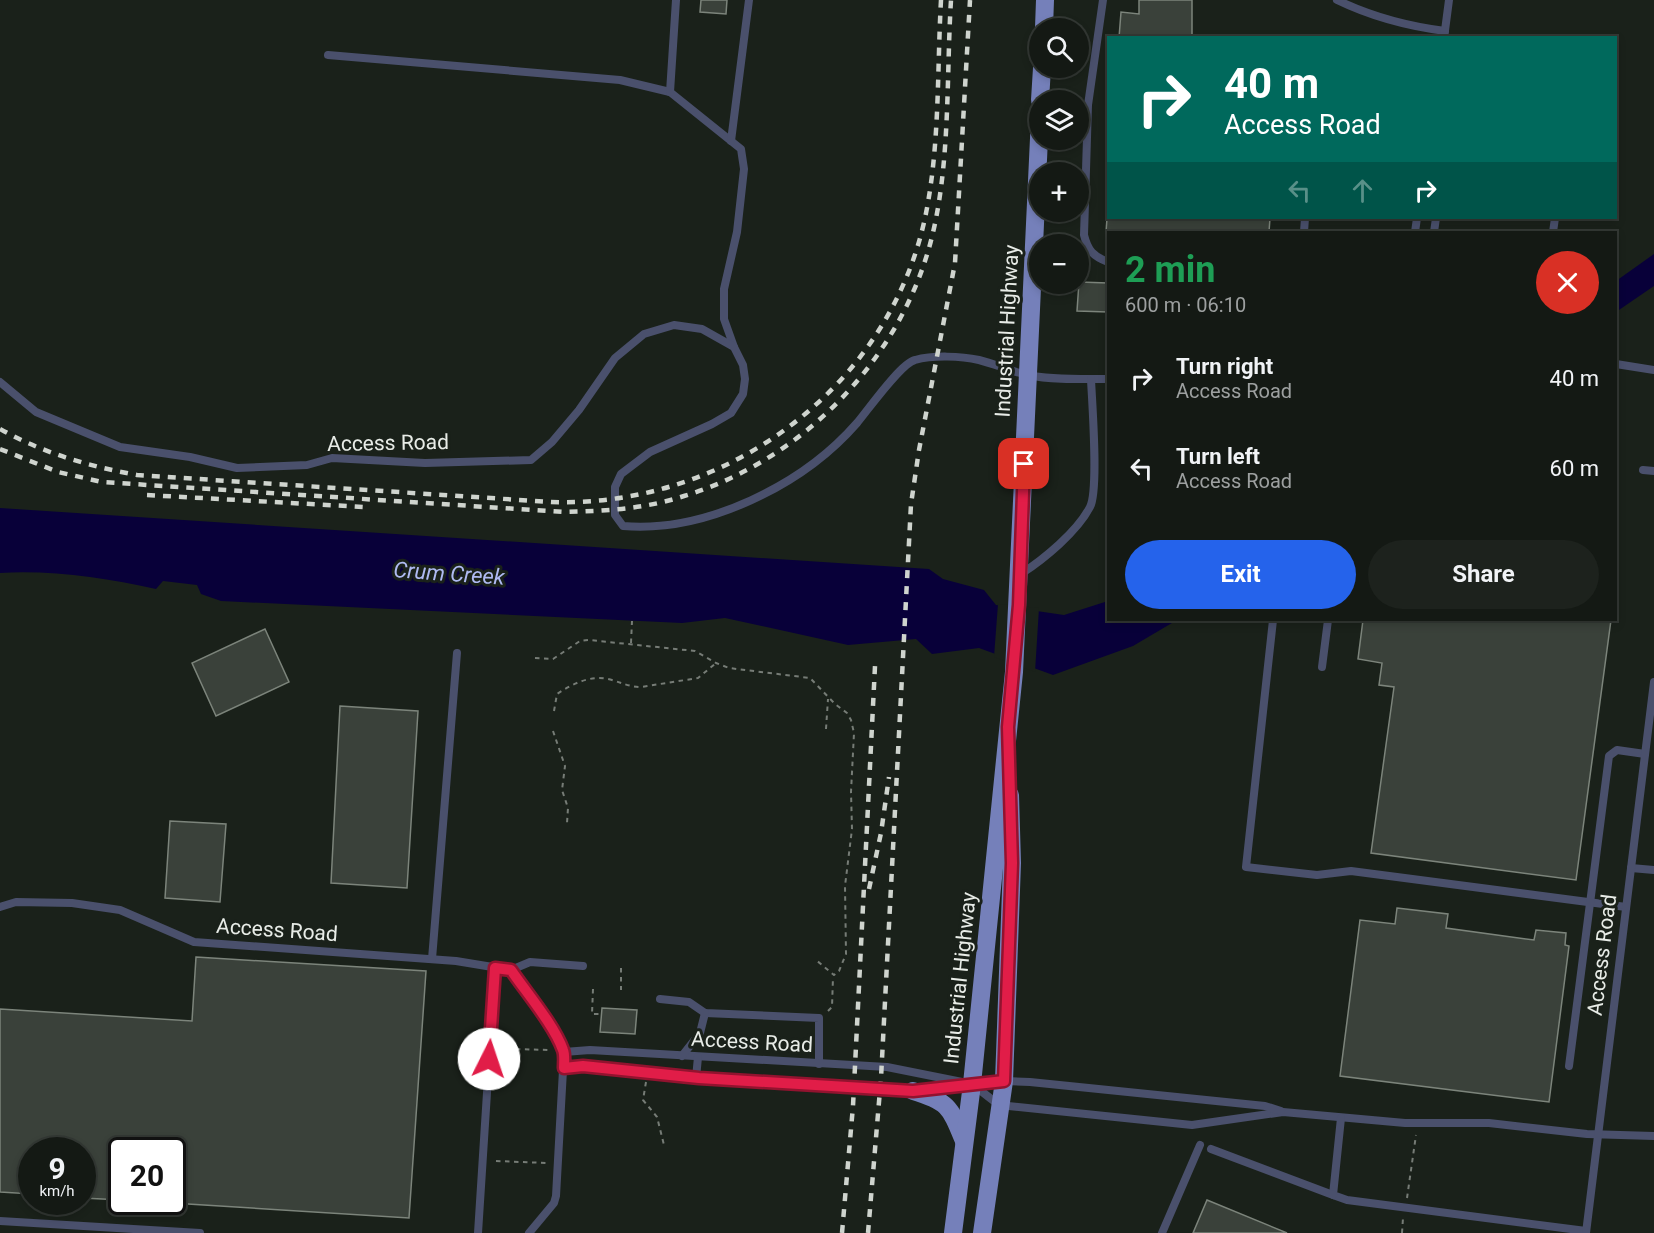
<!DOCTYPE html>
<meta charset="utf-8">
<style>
:root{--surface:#141914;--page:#1d221d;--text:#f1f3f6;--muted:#9da0a0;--line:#333834;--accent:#2563eb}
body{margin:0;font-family:Roboto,sans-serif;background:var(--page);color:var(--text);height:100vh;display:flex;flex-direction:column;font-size:22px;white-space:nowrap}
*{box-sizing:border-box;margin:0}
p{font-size:20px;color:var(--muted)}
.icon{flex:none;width:33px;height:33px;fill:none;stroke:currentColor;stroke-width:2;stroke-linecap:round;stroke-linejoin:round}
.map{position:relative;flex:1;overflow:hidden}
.sheet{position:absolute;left:1107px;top:231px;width:510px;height:390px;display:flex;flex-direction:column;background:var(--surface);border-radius:0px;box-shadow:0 3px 9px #0003,0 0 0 2px var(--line)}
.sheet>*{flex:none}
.banner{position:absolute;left:1107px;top:36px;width:510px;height:183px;border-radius:0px;box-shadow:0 3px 9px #0003,0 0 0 2px var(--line);background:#00695c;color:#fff;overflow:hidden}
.tools{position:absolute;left:1029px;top:18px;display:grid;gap:12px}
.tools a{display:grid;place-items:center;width:60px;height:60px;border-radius:50%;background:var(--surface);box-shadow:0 3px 9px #0003,0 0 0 2px var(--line);font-size:30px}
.speed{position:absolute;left:18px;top:1137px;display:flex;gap:12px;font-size:30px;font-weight:700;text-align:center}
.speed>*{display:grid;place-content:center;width:78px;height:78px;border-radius:50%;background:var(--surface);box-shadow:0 3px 9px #0003,0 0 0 2px var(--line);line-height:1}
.speed small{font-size:15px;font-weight:400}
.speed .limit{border:3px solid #111;border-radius:9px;background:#fff;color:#111}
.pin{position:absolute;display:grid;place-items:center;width:51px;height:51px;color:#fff;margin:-26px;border-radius:12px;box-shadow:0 3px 9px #0006}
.me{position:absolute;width:66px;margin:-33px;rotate:4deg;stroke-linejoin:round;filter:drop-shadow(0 0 4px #0008)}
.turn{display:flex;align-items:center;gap:21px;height:126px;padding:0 18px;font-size:27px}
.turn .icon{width:78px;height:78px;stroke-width:2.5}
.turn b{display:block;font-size:42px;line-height:51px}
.lanes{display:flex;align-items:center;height:57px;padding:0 18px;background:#0003;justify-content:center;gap:30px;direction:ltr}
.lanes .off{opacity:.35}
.round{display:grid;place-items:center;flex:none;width:63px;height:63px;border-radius:32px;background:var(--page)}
.headline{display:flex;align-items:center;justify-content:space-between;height:102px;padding:0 18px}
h1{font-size:36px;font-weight:700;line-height:45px;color:#1e9e55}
.primary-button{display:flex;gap:12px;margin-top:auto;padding:12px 18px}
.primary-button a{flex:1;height:69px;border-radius:36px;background:var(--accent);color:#fff;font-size:24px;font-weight:700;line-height:69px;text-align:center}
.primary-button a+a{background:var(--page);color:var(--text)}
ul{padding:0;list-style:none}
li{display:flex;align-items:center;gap:18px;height:90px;padding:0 18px}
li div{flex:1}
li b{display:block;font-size:22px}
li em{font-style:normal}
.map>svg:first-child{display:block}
.water{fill:#080039}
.pier{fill:#1a211a}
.building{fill:#3a413a;stroke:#7c847b;stroke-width:1.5}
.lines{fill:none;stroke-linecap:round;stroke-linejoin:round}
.path{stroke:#767c76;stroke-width:2;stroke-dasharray:4.5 4.5;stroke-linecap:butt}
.lane{stroke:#4a506c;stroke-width:8}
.primary{stroke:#7580ba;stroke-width:18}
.rail{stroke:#cfd4ce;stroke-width:4.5;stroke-dasharray:8 8;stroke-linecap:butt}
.route-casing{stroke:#92132f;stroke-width:15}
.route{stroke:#e11d48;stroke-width:10}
.labels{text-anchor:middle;stroke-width:6;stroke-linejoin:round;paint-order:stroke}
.street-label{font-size:21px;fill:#e8ece7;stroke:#1a211a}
.water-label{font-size:22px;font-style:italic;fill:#afbaf2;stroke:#1a211a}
</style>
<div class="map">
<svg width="1654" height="1233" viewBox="0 0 1654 1233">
<rect width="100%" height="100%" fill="#1a211a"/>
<!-- water -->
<g class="water">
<polygon points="1654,254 1654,286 1616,312 1616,281"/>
<path d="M0,508L929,569L943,579L984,590L996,605L1064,615L1108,601V620H1177L1133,646L1053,675L979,648L932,654L916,639L848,645L725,618L682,623L221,601L201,594L197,585L163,581L156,589C105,578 53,570 0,573Z"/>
</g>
<!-- pier -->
<polygon class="pier" points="998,604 1039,608 1035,672 994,657"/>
<!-- building -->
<g class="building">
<polygon points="701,0 727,0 726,14 700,12"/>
<polygon points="1139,0 1192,0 1192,38 1119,38 1121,12 1139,14"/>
<polygon points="1107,218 1270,218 1269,232 1106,232"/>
<polygon points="1079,282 1108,283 1108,312 1077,311"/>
<polygon points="1363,620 1611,620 1576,880 1371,853 1394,687 1379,685 1382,663 1358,659"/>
<polygon points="265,629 289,682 216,716 192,663"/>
<polygon points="340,706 418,711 407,888 331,883"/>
<polygon points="170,821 226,824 220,902 165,898"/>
<polygon points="1397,908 1448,914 1446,928 1534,940 1536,930 1566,933 1565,945 1569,946 1549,1102 1340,1076 1360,920 1395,924"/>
<polygon points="196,957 426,971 409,1218 172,1203 172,1150 122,1150 122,1200 82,1198 82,1150 32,1150 32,1194 0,1192 0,1009 192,1021"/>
<polygon points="602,1008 637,1010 635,1034 600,1032"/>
<polygon points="1207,1200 1287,1233 1193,1233"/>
</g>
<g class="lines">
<!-- path -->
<g class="path">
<polyline points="631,643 632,621"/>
<polyline points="535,658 553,659 580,641 589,640 695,651 716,663 729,668 810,678 835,704 847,713 851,720 854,733 851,792 852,829 845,886 846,954 839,971 834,975 816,960"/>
<path d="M554,711L557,694C572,684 590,675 608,679C620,682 629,687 641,687L698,678L716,663"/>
<polyline points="826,729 828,699"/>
<polyline points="553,731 565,766 562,790 568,808 567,823"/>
<polyline points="621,968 621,990"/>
<polyline points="593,989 592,1014 599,1014"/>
<polyline points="828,1011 832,1007 833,977"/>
<polyline points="502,1039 508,1040 516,1049 549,1050"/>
<polyline points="646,1082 643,1100 657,1117 664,1145"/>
<polyline points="496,1161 546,1163"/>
<polyline points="1407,1198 1416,1135"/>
<polyline points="1402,1233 1403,1218"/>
</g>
<!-- lane -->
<g class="lane">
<path d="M1103,0L1088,105L1084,235C1088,251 1093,256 1108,262"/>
<path d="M1337,0C1372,17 1406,26 1445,31"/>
<polyline points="1444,38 1449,0"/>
<polyline points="328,55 620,80 670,92 741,149 744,169 737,232 724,289 724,319 734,347"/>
<polyline points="670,92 676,0"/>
<polyline points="731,141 749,0"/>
<polyline points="1304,232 1305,218"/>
<polyline points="1415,232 1417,218"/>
<polyline points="1434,232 1436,218"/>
<polyline points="1553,232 1555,218"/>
<polyline points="1616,364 1654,370"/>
<path d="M0,382L36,412L120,447L190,457L237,468L307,465L332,458L425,463L531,460L552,442L579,410L615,358L644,334L674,325L702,329L734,347L743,365L745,379L743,394L731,413L712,424L650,452L621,474L615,487V515L623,526C706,533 803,485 857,423C868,410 901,363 915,360C933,355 961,356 979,360C995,364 1010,371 1027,375C1052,380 1082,379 1108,379"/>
<polyline points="1643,470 1654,471"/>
<path d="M1021,574C1044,559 1077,532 1090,507C1099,490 1092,403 1091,379"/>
<polyline points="1273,620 1246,867 1317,875 1351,871 1626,907"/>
<polyline points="1322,667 1328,620"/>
<polyline points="1631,868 1654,870"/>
<polyline points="0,907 16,902 72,903 120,910 194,942 456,961 511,970 557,1037 564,1052 556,1196 554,1203 529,1233"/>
<polyline points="432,959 457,653"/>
<polyline points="511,970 530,962 583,966"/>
<polyline points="660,999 689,1002 705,1013 819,1018 819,1064"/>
<polyline points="564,1052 590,1050 887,1067 972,1084 999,1105 1192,1125 1283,1112 1405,1123 1489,1123 1587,1134 1654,1136"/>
<polyline points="682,1056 700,1033 705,1013"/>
<polyline points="1569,1066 1609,756 1617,750 1645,754"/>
<polyline points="564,1068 583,1067 699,1078 913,1091 1004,1081 1030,1082 1265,1106 1281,1111"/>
<polyline points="696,1078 698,1057"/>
<polyline points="1341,1118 1333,1195 1347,1200 1586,1231"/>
<polyline points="1211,1149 1333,1195"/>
<polyline points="0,1221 200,1233"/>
<polyline points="478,1233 495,968"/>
<polyline points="1162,1233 1200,1145"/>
<polyline points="1586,1233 1654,682"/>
</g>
<!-- primary -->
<g class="primary">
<polyline points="1044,28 1045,0"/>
<polyline points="1040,100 1042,68"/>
<path d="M913,1091C949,1102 950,1107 964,1141"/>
<polyline points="953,1233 972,1084 1014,672 1040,117"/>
<polyline points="982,1233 1004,1081 1012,863 1010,795"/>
</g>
<!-- rail -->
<g class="rail">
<path d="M0,429C43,453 88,466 137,475L551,502C724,508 888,390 925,218C940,147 937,72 941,0"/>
<path d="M0,449L58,472L102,482L564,512C605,511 645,509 684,496C800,461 896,364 929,248C951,170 946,80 951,0"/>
<polyline points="147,495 364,507"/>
<polyline points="869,889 881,833 889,777"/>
<polyline points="842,1233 853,1106 875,666"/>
<polyline points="868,1233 881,1078 911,504 919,450 955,263 970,0"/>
</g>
</g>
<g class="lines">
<!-- route casing -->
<g class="route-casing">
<path id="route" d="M489,1059L495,968L511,970C526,992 554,1025 563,1050C565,1055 564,1062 564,1068L583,1066L699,1078L913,1091L1004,1081L1012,863L1008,727L1019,605L1024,464"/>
</g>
<!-- route -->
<use href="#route" class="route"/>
</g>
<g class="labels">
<!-- street labels -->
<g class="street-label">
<text transform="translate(1007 331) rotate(-87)" y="7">Industrial Highway</text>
<text transform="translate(388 443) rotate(-1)" y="7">Access Road</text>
<text transform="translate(277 930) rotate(4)" y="7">Access Road</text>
<text transform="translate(1602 955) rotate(-83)" y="7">Access Road</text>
<text transform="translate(960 978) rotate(-84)" y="7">Industrial Highway</text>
<text transform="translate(752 1042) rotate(3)" y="7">Access Road</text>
</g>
<!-- water labels -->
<g class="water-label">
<text transform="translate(449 573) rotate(4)" y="8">Crum Creek</text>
</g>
</g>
</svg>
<div class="tools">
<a><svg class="icon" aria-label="search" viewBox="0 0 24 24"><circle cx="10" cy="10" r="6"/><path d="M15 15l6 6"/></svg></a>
<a><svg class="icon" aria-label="layers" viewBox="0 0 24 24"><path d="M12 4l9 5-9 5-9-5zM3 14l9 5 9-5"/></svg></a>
<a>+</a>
<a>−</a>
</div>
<div class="speed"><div>9<small>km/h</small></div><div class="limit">20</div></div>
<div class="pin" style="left:1024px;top:464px;background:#d93025"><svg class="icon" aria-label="arrive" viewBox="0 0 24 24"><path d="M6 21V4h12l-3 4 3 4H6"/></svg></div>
<svg class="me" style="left:489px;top:1059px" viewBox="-20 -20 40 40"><circle r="19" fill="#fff"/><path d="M0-13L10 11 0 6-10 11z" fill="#e11d48"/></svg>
<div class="banner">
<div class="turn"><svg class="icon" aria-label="right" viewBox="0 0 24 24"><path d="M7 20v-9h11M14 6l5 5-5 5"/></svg><div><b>40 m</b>Access Road</div></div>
<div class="lanes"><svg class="icon off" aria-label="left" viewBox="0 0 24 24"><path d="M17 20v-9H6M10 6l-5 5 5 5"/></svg><svg class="icon off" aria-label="ahead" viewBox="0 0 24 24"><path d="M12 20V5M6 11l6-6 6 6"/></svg><svg class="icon" aria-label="right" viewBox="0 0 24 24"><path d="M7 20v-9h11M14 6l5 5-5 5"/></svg></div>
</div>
<section class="sheet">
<div class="headline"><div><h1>2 min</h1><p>600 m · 06:10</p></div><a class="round" style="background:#d93025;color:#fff"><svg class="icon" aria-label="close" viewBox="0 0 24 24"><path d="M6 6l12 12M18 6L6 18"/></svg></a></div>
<ul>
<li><svg class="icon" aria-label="right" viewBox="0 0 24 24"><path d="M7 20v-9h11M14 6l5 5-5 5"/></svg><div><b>Turn right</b><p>Access Road</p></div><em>40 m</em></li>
<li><svg class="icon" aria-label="left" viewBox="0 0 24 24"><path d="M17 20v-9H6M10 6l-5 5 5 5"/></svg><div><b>Turn left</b><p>Access Road</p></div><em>60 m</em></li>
</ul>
<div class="primary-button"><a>Exit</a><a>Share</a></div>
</section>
</div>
